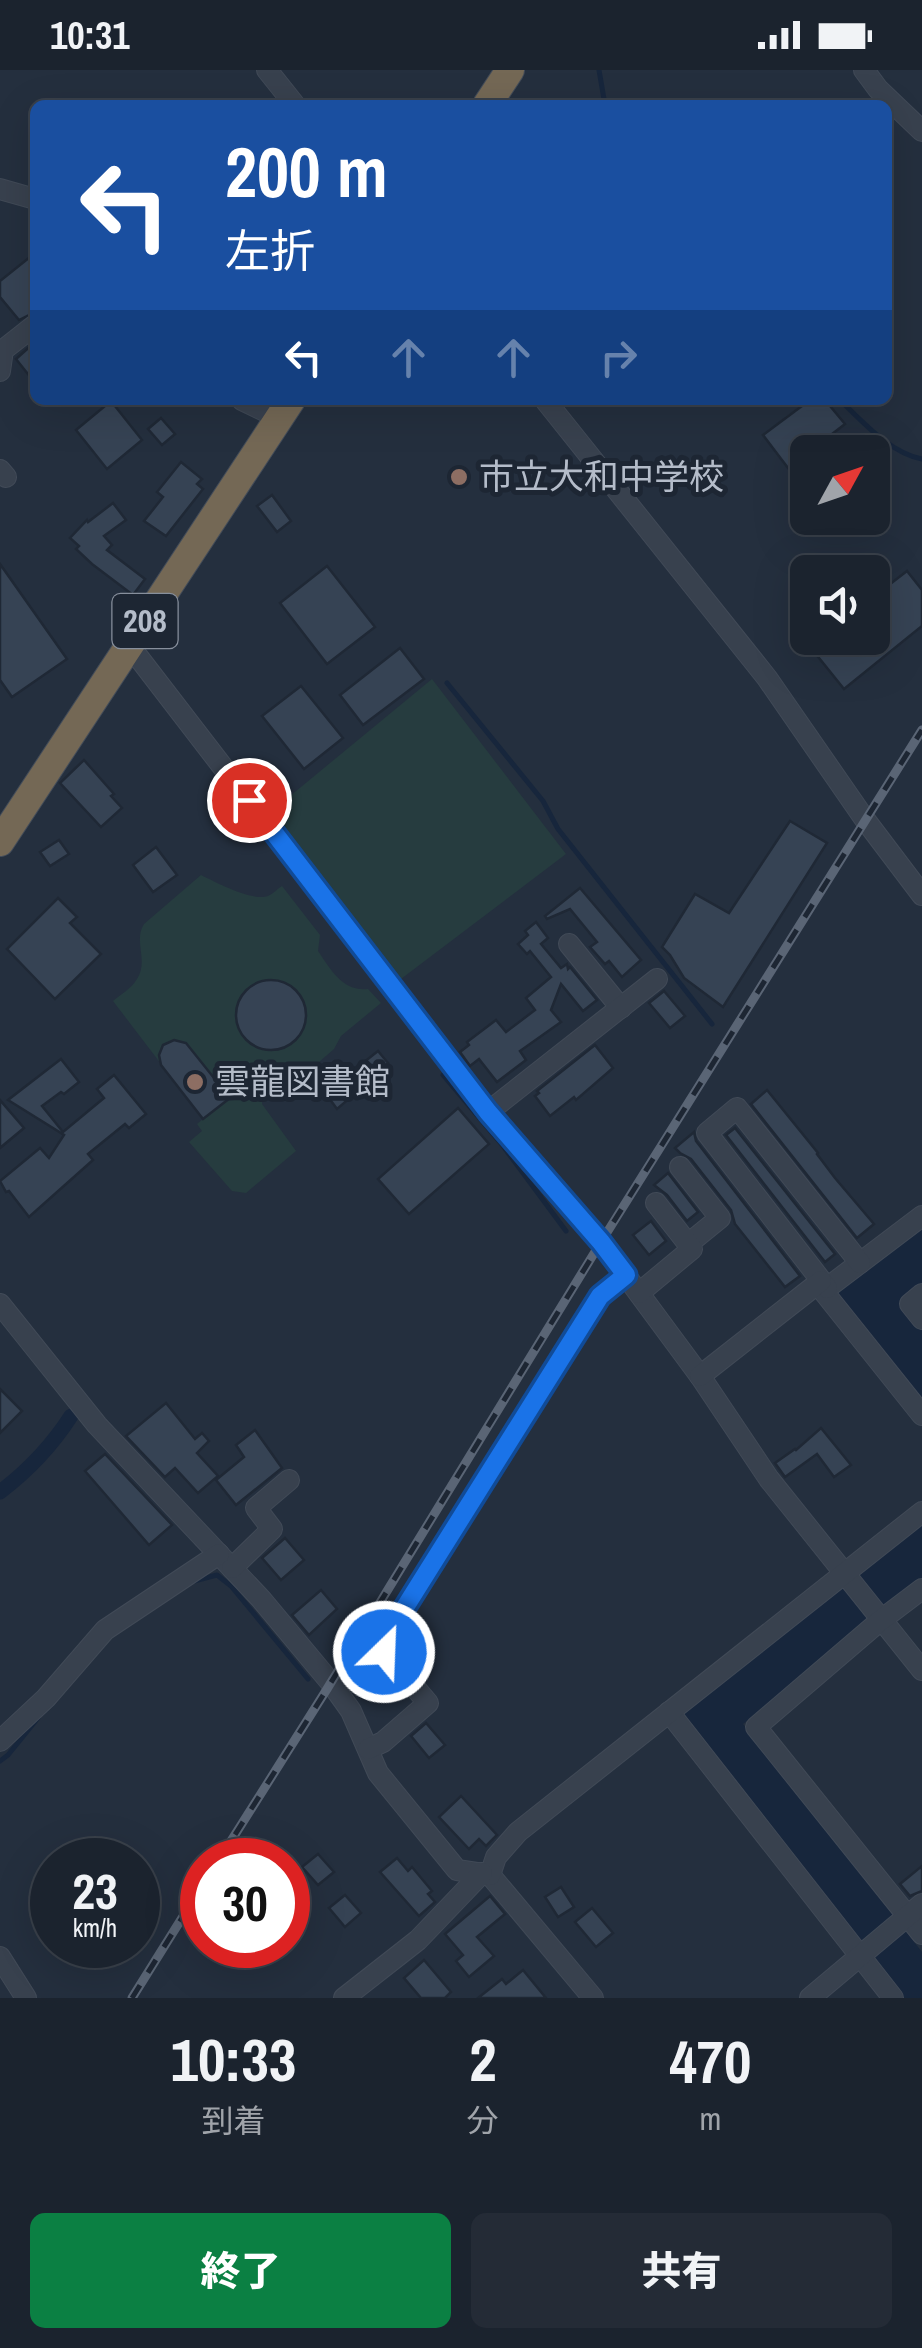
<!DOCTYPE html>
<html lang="ja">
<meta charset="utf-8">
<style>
:root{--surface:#1b232e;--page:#242b36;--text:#f1f3f6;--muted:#a0a4aa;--line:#39404a;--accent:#0b8043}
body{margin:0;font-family:"Archivo Narrow","Noto Sans JP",sans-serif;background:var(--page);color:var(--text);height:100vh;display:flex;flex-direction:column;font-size:38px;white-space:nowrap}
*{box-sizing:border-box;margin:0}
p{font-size:32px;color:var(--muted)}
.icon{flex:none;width:55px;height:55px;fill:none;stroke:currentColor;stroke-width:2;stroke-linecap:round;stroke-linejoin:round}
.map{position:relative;height:1928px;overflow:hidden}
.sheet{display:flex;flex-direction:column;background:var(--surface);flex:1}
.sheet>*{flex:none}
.hud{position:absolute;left:30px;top:30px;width:862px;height:305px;border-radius:15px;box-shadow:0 10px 40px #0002,0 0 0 2px var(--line);background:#1a4fa0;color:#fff;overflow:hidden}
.needle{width:65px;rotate:50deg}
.fabs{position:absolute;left:790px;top:365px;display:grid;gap:20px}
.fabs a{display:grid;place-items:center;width:100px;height:100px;border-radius:15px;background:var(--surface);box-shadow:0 10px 40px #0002,0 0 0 2px var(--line);font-size:50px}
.speed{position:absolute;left:30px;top:1768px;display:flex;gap:20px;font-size:50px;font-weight:700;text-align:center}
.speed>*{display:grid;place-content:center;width:130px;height:130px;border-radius:50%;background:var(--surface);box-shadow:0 10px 40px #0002,0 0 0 2px var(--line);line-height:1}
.speed small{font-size:25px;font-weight:400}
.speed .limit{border:15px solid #d22;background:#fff;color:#111}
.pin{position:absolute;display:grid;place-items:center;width:85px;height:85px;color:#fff;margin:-42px;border:5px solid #fff;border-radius:50%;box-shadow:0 2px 10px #0007}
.me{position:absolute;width:110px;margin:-55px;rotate:24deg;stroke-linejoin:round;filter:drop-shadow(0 0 8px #0008)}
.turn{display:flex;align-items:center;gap:35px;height:210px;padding:0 30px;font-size:45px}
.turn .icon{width:130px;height:130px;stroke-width:2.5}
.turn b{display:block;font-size:70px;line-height:85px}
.lanes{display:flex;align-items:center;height:95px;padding:0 30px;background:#0003;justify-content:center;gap:50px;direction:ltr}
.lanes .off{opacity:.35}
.eta{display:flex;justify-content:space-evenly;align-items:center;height:170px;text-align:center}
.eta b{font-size:60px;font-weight:800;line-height:70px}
.primary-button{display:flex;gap:20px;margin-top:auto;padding:20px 30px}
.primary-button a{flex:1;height:115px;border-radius:15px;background:var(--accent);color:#fff;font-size:40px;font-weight:800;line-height:115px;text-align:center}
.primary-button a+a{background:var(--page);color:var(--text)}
.status{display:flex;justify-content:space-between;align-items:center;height:70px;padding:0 50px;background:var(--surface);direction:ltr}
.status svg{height:28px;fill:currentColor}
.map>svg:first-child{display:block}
.green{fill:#263c3f}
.water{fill:#17263c}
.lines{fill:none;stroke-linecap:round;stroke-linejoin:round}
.stream{stroke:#17263c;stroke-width:5}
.canal{stroke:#17263c;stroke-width:15}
.building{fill:#364354;stroke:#1f2835;stroke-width:2.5}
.minor-casing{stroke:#414a57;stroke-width:22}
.highway-casing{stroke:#434c59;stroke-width:30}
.minor{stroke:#38414e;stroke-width:20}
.highway{stroke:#746855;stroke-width:28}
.rail-casing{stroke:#5a6575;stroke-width:9}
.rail{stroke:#1d2633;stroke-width:5;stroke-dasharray:15;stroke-linecap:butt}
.route-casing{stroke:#114b97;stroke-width:25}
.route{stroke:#1a73e8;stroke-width:18}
.education-dot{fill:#8d6e63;stroke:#1d2633;stroke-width:4}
.labels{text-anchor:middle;stroke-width:10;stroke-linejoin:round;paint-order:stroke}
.shield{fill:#1d2633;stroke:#878f9c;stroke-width:2.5}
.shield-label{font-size:32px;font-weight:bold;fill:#b4bcc9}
.poi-label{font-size:35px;fill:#b4bcc9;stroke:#1d2633;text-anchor:start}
</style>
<div class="status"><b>10:31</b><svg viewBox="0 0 49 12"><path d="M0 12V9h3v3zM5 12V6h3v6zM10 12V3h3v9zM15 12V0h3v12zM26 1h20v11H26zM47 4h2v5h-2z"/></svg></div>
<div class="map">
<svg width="922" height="1928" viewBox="0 0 922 1928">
<rect width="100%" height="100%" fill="#242f3e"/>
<!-- green -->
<g class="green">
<polygon points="432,609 566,784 397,912 267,745"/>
<path d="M201,805C215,812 253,832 268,826C273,824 277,819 282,816L320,865L318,881C331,900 343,922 368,919L381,933L341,966L334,979L319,992L308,998L290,994C279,1003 273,1015 262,1026V1034L296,1081L246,1123L232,1121L189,1072L202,1061L197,1054L203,1049L113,931C120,925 132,918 137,909C149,891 133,871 144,854Z"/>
</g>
<!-- water -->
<g class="water">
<polygon points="922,1157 922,1218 901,1234 922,1260 922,1338 834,1224"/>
<polygon points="922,1451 922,1511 743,1654 922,1882 922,1928 903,1928 679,1643"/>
</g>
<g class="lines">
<!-- stream -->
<g class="stream">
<polyline points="599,0 605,35"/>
<path d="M840,330C863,352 890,383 922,389"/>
<polyline points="447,613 543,731 558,759 712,954"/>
<polyline points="443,1005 503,1076 566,1161"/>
<polyline points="194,1511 217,1505 231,1516 308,1609"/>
<polyline points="0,1691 8,1685 38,1648"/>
</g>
<!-- canal -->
<path class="canal" d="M0,1422C29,1400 51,1377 71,1346"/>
</g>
<!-- building -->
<g class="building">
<polygon points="35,183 35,242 19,250 0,227 0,211"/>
<polygon points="35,272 35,313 16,289"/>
<polygon points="810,330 825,330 845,354 788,398 763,365"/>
<polygon points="111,331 142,370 107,399 76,360"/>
<polygon points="161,348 175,364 162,375 148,359"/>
<polygon points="181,392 202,409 197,414 203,419 166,466 144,451 163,427 157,422"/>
<polygon points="272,425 291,451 277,462 257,436"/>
<polygon points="113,433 126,450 104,466 112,475 107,480 145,509 133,525 92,494 76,479 79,476 70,468 87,450 88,452"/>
<polygon points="0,494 67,589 12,627 0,610"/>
<polygon points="327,496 375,557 327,594 280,533"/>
<polygon points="907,501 922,520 922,556 844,619 811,578 823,568 872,568 872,528"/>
<polygon points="400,578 424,609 363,655 340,625"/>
<polygon points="301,616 343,668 304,699 262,646"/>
<polygon points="84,690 114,724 111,726 122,738 101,757 60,713"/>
<polygon points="790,751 827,773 723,937 684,908 670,885 662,877 695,824 729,843"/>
<polygon points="59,770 69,784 50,796 40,782"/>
<polygon points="156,777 177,805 153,822 133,795"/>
<polygon points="580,818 641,890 622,907 609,891 605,894 590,877 597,872 570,839 547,849 545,846"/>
<polygon points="58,828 77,847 70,853 101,884 55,929 7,879"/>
<polygon points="536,852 548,868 541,874 561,898 567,894 568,899 570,897 597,930 583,941 561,914 551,940 561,952 520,981 526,990 497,1012 479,989 470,996 460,982 469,975 467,972 496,950 506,962 535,940 526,928 551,907 530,881 527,884 518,874 528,865 525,861"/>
<circle cx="271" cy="945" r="35"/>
<polygon points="664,921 685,946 670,958 649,933"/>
<polygon points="174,970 186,973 230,1028 203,1049 161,995 159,985 163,975"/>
<polygon points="595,975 613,998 576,1030 574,1027 550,1046 535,1026 539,1023 537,1021"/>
<polygon points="378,981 388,993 360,1015 361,1016 348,1026 350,1028 337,1039 329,1028 340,1019 325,1002 338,991 349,1004"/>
<polygon points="61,989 79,1012 64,1024 61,1022 42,1036 63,1062 104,1028 97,1019 114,1005 146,1044 129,1058 125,1054 88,1084 93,1090 29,1147 9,1121 6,1122 0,1111 40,1078 49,1088 64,1065 8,1030"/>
<polygon points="767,1020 818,1083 817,1084 835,1108 874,1154 857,1168 751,1034"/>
<polygon points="0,1030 24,1058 0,1078"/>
<polygon points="458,1038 489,1074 409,1144 378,1109"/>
<polygon points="735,1058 835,1184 825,1192 726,1065"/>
<polygon points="694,1062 696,1071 800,1206 785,1217 735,1154 731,1140 691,1089 680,1083 675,1078"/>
<polygon points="668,1103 698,1142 687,1151 667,1125 654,1115"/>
<polygon points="651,1151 666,1171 649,1185 633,1165"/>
<polygon points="0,1319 22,1341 0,1363"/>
<polygon points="166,1333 195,1369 202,1363 209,1371 197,1383 218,1406 198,1423 175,1398 165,1407 126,1366"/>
<polygon points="821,1358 851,1395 834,1407 817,1384 785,1407 775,1393 795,1379 796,1380"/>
<polygon points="255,1360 282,1398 236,1435 216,1410 244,1387 236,1375"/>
<polygon points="105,1384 172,1455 149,1475 85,1401"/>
<polygon points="285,1468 304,1490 281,1510 262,1488"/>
<polygon points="321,1520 337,1539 309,1565 292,1545"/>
<polygon points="371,1587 384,1602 374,1620 368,1617 362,1627 352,1619"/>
<polygon points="426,1653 445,1675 429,1688 411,1666"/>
<polygon points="461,1726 497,1765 486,1776 479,1769 469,1779 439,1747"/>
<polygon points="318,1784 334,1802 318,1815 302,1797"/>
<polygon points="397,1788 408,1801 412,1797 432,1821 428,1824 435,1832 419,1846 380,1802"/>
<polygon points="922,1796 922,1821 910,1826 900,1814"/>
<polygon points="561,1817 574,1837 558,1847 545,1827"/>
<polygon points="345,1825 361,1843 345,1857 329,1838"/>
<polygon points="490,1826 505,1844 477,1867 494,1886 469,1907 456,1891 463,1885 445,1864"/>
<polygon points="592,1838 613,1863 596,1877 575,1852"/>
<polygon points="424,1890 451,1922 445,1928 421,1928 404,1908"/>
<polygon points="523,1900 546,1928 478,1928 502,1909 506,1914"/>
</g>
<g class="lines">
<!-- minor casing -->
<g class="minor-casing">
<g id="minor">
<polyline points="267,0 295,35"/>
<polyline points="864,0 878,19 922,61"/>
<polyline points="0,119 35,129"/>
<polyline points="0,301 3,280 35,255"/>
<polyline points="242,330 279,348"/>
<polyline points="545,330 767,608 866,751 922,825"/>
<polyline points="0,400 6,407"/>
<polyline points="129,575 488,1042 601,1172 700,1306 769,1409 922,1600"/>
<polyline points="569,874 621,938"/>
<polyline points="488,1042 657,909"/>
<polyline points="680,1097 720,1148 688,1174"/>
<polyline points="922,1146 823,1221 922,1345"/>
<polyline points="827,1218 707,1063 737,1038 860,1193"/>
<polyline points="639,1223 692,1179 656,1133"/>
<polyline points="922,1224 910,1234 922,1249"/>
<polyline points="0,1234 97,1355 261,1529 331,1613 351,1641 378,1703 457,1800 490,1805 593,1928"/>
<polyline points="700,1306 821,1211"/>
<polyline points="232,1498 272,1459 256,1438 289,1410"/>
<polyline points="922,1519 881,1550 756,1657 922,1864"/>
<polyline points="669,1642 893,1928"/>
<polyline points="0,1671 46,1628 105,1560 219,1484"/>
<polyline points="368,1679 383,1672 428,1633 385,1582 382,1573 600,1227 626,1205"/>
<polyline points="490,1805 496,1787 518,1762 922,1442"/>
<polyline points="0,1887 26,1928"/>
<polyline points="344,1928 418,1870 482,1803"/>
<polyline points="810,1928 922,1834"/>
</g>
</g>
<!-- highway casing -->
<g class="highway-casing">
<g id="highway">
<polyline points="487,35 510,0"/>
<polyline points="0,772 291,330"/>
</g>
</g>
<!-- minor -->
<use href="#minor" class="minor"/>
<!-- highway -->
<use href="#highway" class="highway"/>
<!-- rail casing -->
<g class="rail-casing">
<g id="rail">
<polyline points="219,1790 327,1619 601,1172 922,660"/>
<polyline points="132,1928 202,1816"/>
</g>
</g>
<!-- rail -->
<use href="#rail" class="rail"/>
</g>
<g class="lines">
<!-- route casing -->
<g class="route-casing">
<polyline id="route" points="249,730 488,1042 601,1172 626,1205 600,1226 382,1574 384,1582"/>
</g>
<!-- route -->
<use href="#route" class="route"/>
</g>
<!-- markers -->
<g class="education-dot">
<circle cx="459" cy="407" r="10"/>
<circle cx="195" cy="1012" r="10"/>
</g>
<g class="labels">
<!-- shield labels -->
<rect class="shield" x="112.5" y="524" width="65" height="54" rx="8"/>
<g class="shield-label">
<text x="145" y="562">208</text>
</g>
<!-- poi labels -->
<g class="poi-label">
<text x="479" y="419">市立大和中学校</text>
<text x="215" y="1024">雲龍図書館</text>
</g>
</g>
</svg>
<div class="fabs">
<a><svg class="needle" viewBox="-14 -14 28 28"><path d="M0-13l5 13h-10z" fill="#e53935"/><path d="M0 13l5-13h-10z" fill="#a0a4aa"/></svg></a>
<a><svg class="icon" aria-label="sound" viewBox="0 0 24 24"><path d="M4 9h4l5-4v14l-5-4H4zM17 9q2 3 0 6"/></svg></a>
</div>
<div class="speed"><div>23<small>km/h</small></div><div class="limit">30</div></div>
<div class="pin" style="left:249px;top:730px;background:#d93025"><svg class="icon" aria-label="arrive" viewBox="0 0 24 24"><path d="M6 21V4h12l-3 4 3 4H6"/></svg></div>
<svg class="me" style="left:384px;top:1582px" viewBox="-20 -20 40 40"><circle r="17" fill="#1a73e8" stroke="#fff" stroke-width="3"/><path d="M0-11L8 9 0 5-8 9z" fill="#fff"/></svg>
<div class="hud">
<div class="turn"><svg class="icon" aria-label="left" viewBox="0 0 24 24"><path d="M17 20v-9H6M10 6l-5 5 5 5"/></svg><div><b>200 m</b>左折</div></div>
<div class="lanes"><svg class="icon" aria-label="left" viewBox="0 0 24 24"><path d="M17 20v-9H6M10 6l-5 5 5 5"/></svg><svg class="icon off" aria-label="ahead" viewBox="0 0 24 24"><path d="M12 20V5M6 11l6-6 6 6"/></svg><svg class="icon off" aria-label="ahead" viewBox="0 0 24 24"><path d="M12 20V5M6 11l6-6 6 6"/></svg><svg class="icon off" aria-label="right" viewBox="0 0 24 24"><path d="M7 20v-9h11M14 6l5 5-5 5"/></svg></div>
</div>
</div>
<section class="sheet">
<div class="eta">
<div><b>10:33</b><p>到着</p></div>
<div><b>2</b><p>分</p></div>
<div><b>470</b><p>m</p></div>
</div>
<div class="primary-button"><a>終了</a><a>共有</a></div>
</section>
